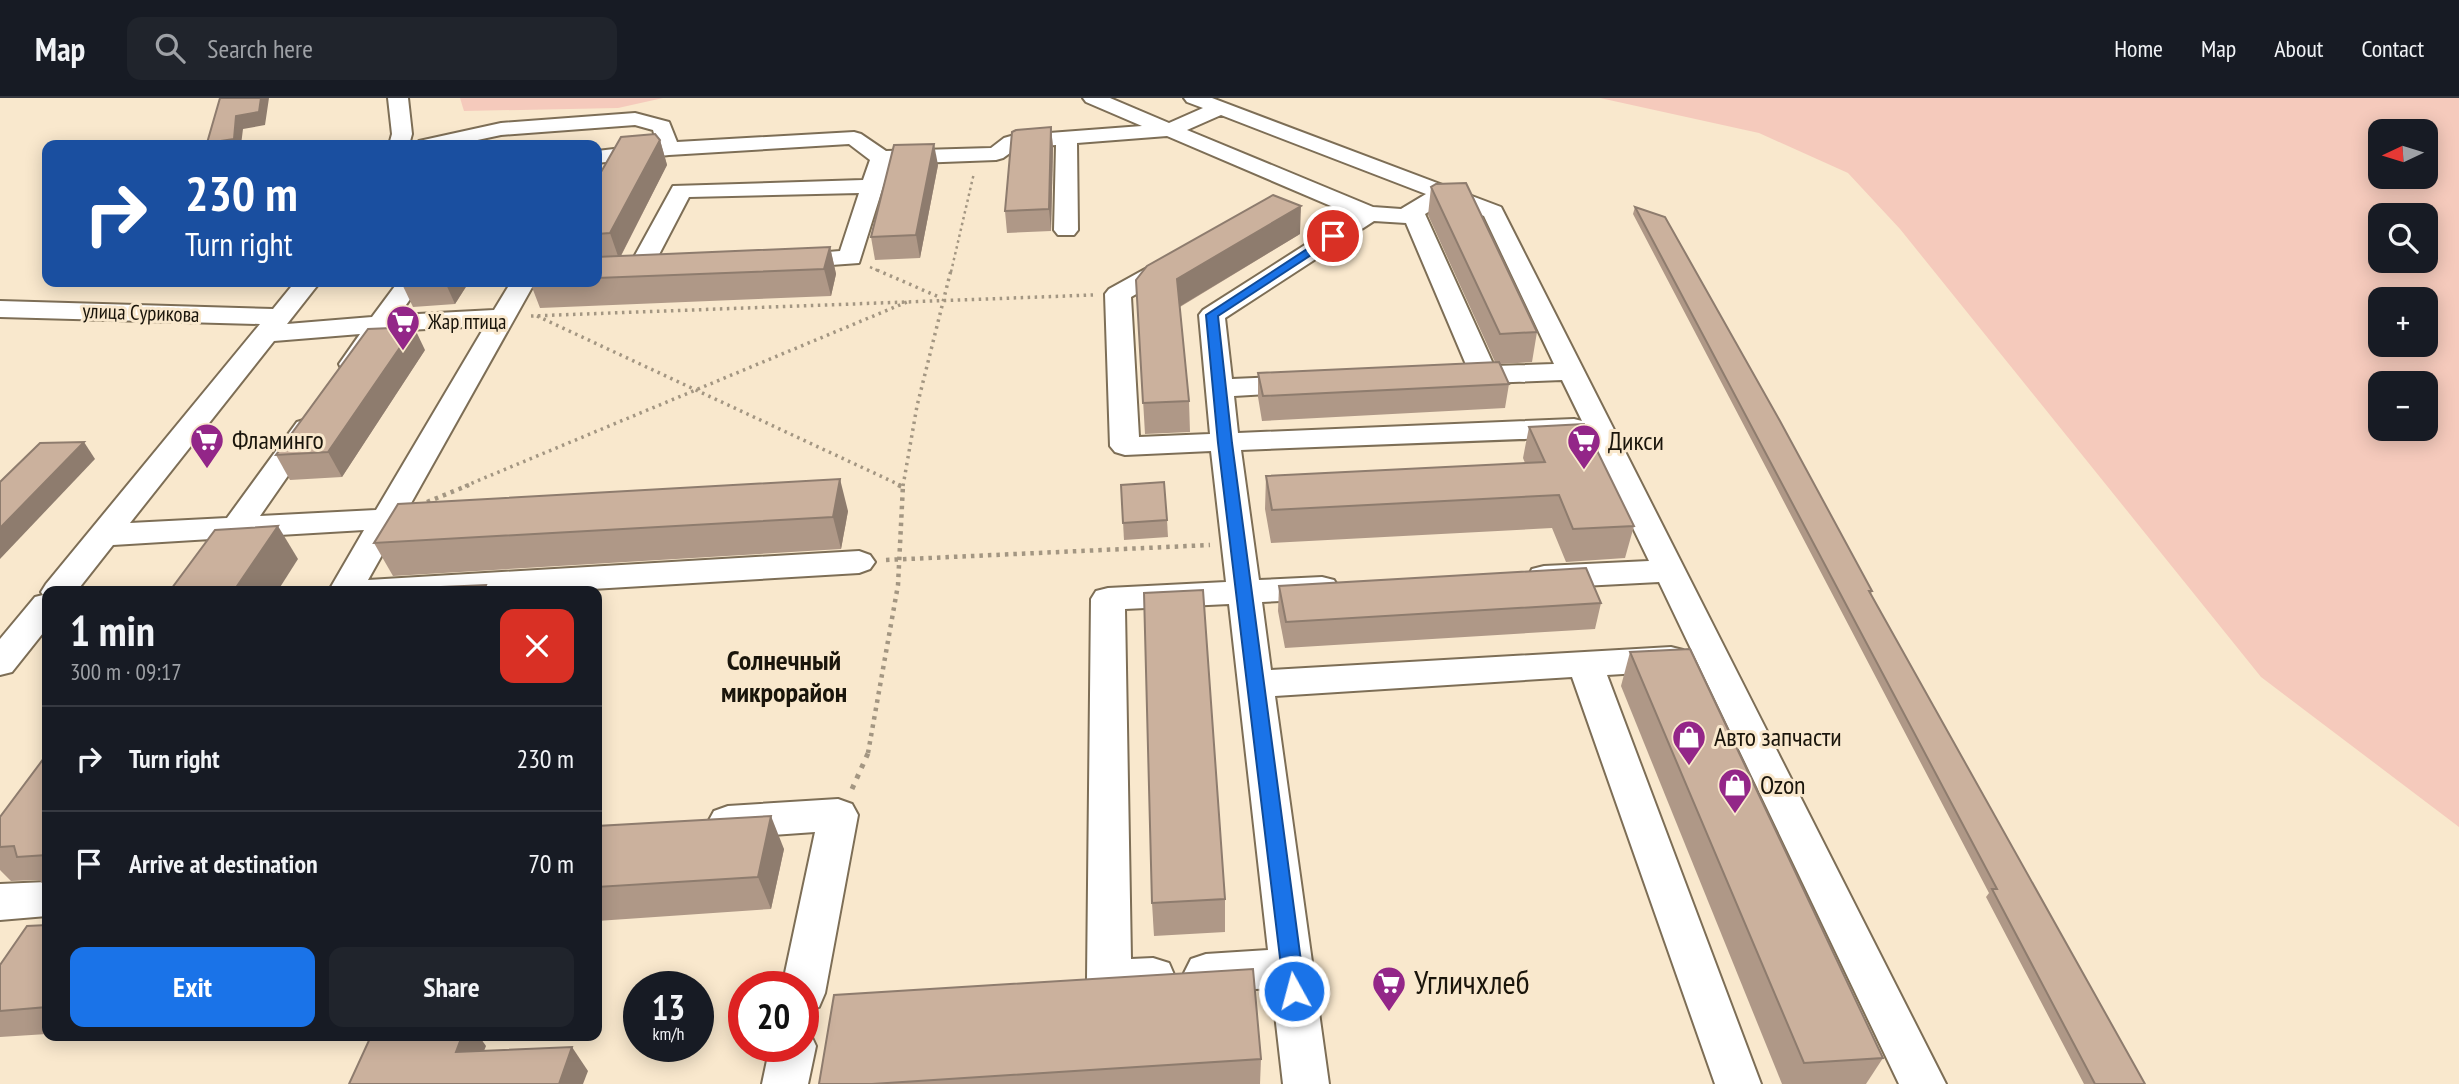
<!DOCTYPE html>
<meta charset="utf-8">
<style>
:root{--surface:#171b24;--page:#20242c;--text:#f1f3f6;--muted:#9ea1a6;--line:#363941;--accent:#1a73e8}
body{margin:0;font-family:"PT Sans Narrow",sans-serif;background:var(--page);color:var(--text);height:100vh;display:flex;flex-direction:column;font-size:26px;white-space:nowrap}
*{box-sizing:border-box;margin:0}
p{font-size:23px;color:var(--muted)}
.icon{flex:none;width:38px;height:38px;fill:none;stroke:currentColor;stroke-width:2;stroke-linecap:round;stroke-linejoin:round}
.map{position:relative;flex:1;overflow:hidden}
.drawer{position:absolute;left:42px;top:488px;width:560px;height:455px;display:flex;flex-direction:column;background:var(--surface);border-radius:14px;box-shadow:0 4px 18px #0003}
.drawer>*{flex:none}
.hud{position:absolute;left:42px;top:42px;width:560px;height:147px;border-radius:14px;box-shadow:0 4px 18px #0003;background:#1a4fa0;color:#fff;overflow:hidden}
.needle{width:46px;rotate:266deg}
.buttons{position:absolute;left:2368px;top:21px;display:grid;gap:14px}
.buttons a{display:grid;place-items:center;width:70px;height:70px;border-radius:14px;background:var(--surface);box-shadow:0 4px 18px #0003;font-size:35px}
.speed{position:absolute;left:623px;top:873px;display:flex;gap:14px;font-size:35px;font-weight:700;text-align:center}
.speed>*{display:grid;place-content:center;width:91px;height:91px;border-radius:50%;background:var(--surface);box-shadow:0 4px 18px #0003;line-height:1}
.speed small{font-size:18px;font-weight:400}
.speed .limit{border:10px solid #d22;background:#fff;color:#111}
.pin{position:absolute;display:grid;place-items:center;width:60px;height:60px;color:#fff;margin:-30px;border:4px solid #fff;border-radius:50%;box-shadow:0 2px 7px #0007}
.me{position:absolute;width:77px;margin:-38px;rotate:353deg;stroke-linejoin:round;filter:drop-shadow(0 0 5px #0008)}
.turn{display:flex;align-items:center;gap:24px;height:147px;padding:0 28px;font-size:32px}
.turn .icon{width:91px;height:91px;stroke-width:2.5}
.turn b{display:block;font-size:49px;line-height:60px}
.round{display:grid;place-items:center;flex:none;width:74px;height:74px;border-radius:14px;background:var(--page)}
.overview{display:flex;align-items:center;justify-content:space-between;height:119px;padding:0 28px}
h1{font-size:42px;font-weight:600;line-height:52px}
.primary-button{display:flex;gap:14px;margin-top:auto;padding:14px 28px}
.primary-button a{flex:1;height:80px;border-radius:14px;background:var(--accent);color:#fff;font-size:28px;font-weight:600;line-height:80px;text-align:center}
.primary-button a+a{background:var(--page);color:var(--text)}
ul{padding:0;list-style:none}
li{display:flex;align-items:center;gap:21px;height:105px;padding:0 28px;border-top:2px solid var(--line)}
li div{flex:1}
li b{display:block;font-size:26px}
li em{font-style:normal}
header{display:flex;align-items:center;gap:42px;box-sizing:border-box;height:98px;padding:0 35px;background:var(--surface);border-bottom:2px solid var(--line)}
header strong{font-size:33px}
nav{display:flex;gap:38px;margin-inline-start:auto;font-size:24px}
.search{width:490px;height:63px;background:var(--page);display:flex;align-items:center;gap:18px;box-sizing:border-box;padding:0 24px;border-radius:14px;color:var(--muted);font-size:26px}
.map>svg:first-child{display:block}
.green{fill:#f5cabc;fill-rule:evenodd}
.lines{fill:none;stroke-linecap:round;stroke-linejoin:round}
.minor-casing{stroke:#7d6e56;stroke-width:4}
.path-far3{stroke:#a39682;stroke-width:2.5;stroke-dasharray:2.5 3.5;stroke-linecap:butt}
.path-far2{stroke:#a39682;stroke-width:3.5;stroke-dasharray:2.5 4.5;stroke-linecap:butt}
.path-far1{stroke:#a39682;stroke-width:4.5;stroke-dasharray:3.5 5;stroke-linecap:butt}
.path{stroke:#a39682;stroke-width:5;stroke-dasharray:4.5 7;stroke-linecap:butt}
.minor{fill:#fff;fill-rule:evenodd}
.wall{fill:#af9887}
.shaded-wall{fill:#8e7c6e}
.building{fill:#cbb19d;stroke:#8e7c6e;stroke-width:2}
.route{fill:#1a73e8;stroke:#114b97;stroke-width:2}
.labels{text-anchor:middle;stroke-width:6;stroke-linejoin:round;paint-order:stroke}
.far-street-label{font-size:21px;fill:#1a150b;stroke:#f9e8cd}
.far-poi-label{font-size:21px;fill:#1a150b;stroke:#f9e8cd;text-anchor:start}
.poi-label{font-size:26px;fill:#1a150b;stroke:#f9e8cd;text-anchor:start}
.neighbourhood-label{font-size:28px;font-weight:bold;fill:#1a150b;stroke:#f9e8cd}
.near-poi-label{font-size:32px;fill:#1a150b;stroke:#f9e8cd;text-anchor:start}
</style>
<header>
<strong>Map</strong>
<div class="search"><svg class="icon" aria-label="search" viewBox="0 0 24 24"><circle cx="10" cy="10" r="6"/><path d="M15 15l6 6"/></svg>Search here</div>
<nav><a>Home</a><a>Map</a><a>About</a><a>Contact</a></nav>
</header>
<div class="map">
<svg width="2459" height="986" viewBox="0 0 2459 986">
<rect width="100%" height="100%" fill="#f9e8cd"/>
<!-- green -->
<g class="green">
<polygon points="460,0 663,0 618,10 464,13"/>
<path d="M1600,0H2459V729L2261,579L1900,131L1848,75L1759,35ZM2380,33H2426V79H2380ZM2380,117H2426V163H2380ZM2380,201H2426V247H2380ZM2380,285H2426V331H2380Z"/>
</g>
<g class="lines">
<!-- minor casing -->
<g class="minor-casing">
<g id="minor">
<polygon points="388,0 408,0 412,36 409,47 389,47 392,36"/>
<path d="M1083,0H1110L1169,25L1203,10L1187,4L1184,0H1212L1501,109L1946,986H1899L1659,484L1544,490L1532,487L1528,479L1532,471L1544,468L1649,463L1586,333L1574,339L1241,352L1259,482L1322,479L1334,482L1339,490L1334,498L1322,501L1262,504L1271,572L1671,549L1683,552L1689,561L1683,570L1671,573L1607,577L1761,986H1715L1572,579L1275,598L1329,986H1283L1272,890L1206,894L1191,889L1184,875L1191,861L1206,856L1268,852L1229,506L1125,511L1131,861L1153,860L1169,865L1175,879L1169,893C1145,901 1117,904 1093,896L1087,882L1091,501L1096,493L1108,490L1226,484L1211,353L1125,357L1115,354L1110,348L1105,196L1109,191L1165,160L1174,158L1183,160L1186,165L1183,170L1131,199L1139,339L1210,336L1199,217L1203,212L1352,117L1167,38L1077,45L1078,132L1074,137H1058L1054,132L1056,47L1017,50L1003,60L996,62L890,66L859,165L789,170L780,168L777,163L780,158L840,153L859,95L689,99L652,170L649,175L640,177L631,175L628,170L673,88L863,82L870,62L849,46L669,57L597,65V53L657,46L653,32L635,27L501,37L454,47H416L419,43L501,25L635,15L669,24L677,44L854,34L861,36L886,53L991,50L1004,40L1011,38L1142,28L1086,4ZM1221,17L1426,96L1401,111L1373,109L1187,32ZM1445,104L1484,118L1554,266L1494,268L1425,116ZM1374,123L1406,125L1467,269L1449,272L1445,278L1449,284L1459,286L1562,282L1582,323L1574,321L1238,335L1234,298L1304,294L1314,292L1318,286L1314,280L1304,278L1232,281L1225,220Z"/>
<path d="M295,184H320L287,226L372,219L398,184H422L399,217L494,212L511,184H535L368,482L859,453L870,457L875,464L870,471L859,475L542,494H328L364,432L246,439L208,494H174L211,441L113,447L76,494H47V530L12,574L0,577V541L35,499L43,497L41,494L46,486L260,226L0,219V203L273,211ZM485,228L376,412L260,418L321,330L317,324L307,321L297,324L227,420L130,425L274,243L360,236L339,266L342,272L352,274L362,272L388,233Z"/>
<polygon points="838,701 852,706 858,717 825,895 819,909 803,915 803,889 782,889 815,734 728,740 714,735 708,724 714,713 728,708"/>
<polygon points="47,784 47,818 0,822 0,786"/>
<polygon points="803,931 809,933 816,948 808,986 762,986 770,948 803,948"/>
</g>
</g>
<!-- path-far3 -->
<g class="path-far3">
<polyline points="870,169 881,174"/>
<polyline points="951,174 974,75"/>
</g>
<!-- path-far2 -->
<g class="path-far2">
<polyline points="877,172 939,199"/>
<polyline points="531,218 1093,197"/>
<polyline points="537,218 902,388"/>
<polyline points="465,388 907,204"/>
<polyline points="903,388 917,308 951,172"/>
</g>
<!-- path-far1 -->
<g class="path-far1">
<polyline points="898,387 903,389"/>
<polyline points="427,404 469,387"/>
<polyline points="886,462 1210,447"/>
<polyline points="868,655 898,487 903,387"/>
</g>
<!-- path -->
<polyline class="path" points="852,691 869,653"/>
<!-- minor -->
<use href="#minor" class="minor"/>
</g>
<!-- wall -->
<g class="wall">
<polygon points="1051,29 1053,50 1051,133 1007,135 1005,113"/>
<polygon points="660,42 667,67 621,158 830,149 836,176 831,198 540,210 530,184 597,184 597,81"/>
<polygon points="938,67 920,160 875,162 871,139"/>
<polygon points="1431,89 1537,234 1532,264 1500,266 1509,286 1505,310 1262,323 1258,299 1258,275 1495,264 1428,117"/>
<polygon points="1635,109 1872,493 1871,496 2145,986 2084,986 1986,799 1989,795 1633,116"/>
<polygon points="1300,136 1180,209 1189,303 1190,334 1145,336 1136,182"/>
<polygon points="404,184 469,184 455,206 413,209 402,186"/>
<polygon points="425,252 342,379 290,382 276,357"/>
<polygon points="1529,329 1634,428 1625,460 1566,464 1552,430 1271,445 1265,411 1266,378 1525,365 1523,360"/>
<polygon points="1121,387 1167,422 1168,439 1124,442"/>
<polygon points="848,413 841,451 393,478 374,445"/>
<polygon points="1279,488 1601,505 1595,531 1285,550 1278,513"/>
<polygon points="1630,554 1883,960 1866,986 1782,986 1621,588"/>
<polygon points="47,656 47,790 39,782 11,783 0,772 0,719"/>
<polygon points="597,728 784,751 771,811 597,823"/>
<polygon points="1225,801 1225,834 1154,838 1152,805"/>
<polygon points="47,827 47,936 0,939 0,867"/>
<polygon points="1261,961 1260,986 819,986"/>
</g>
<!-- shaded-wall -->
<g class="shaded-wall">
<polygon points="261,0 269,0 265,27 243,31 241,47 209,47 207,45 236,18"/>
<polygon points="1051,29 1053,50 1051,133 1049,111"/>
<polygon points="660,42 667,67 619,161 610,135"/>
<polygon points="934,46 938,67 920,160 916,137"/>
<polygon points="1301,108 1300,136 1177,210 1177,181"/>
<polygon points="830,149 836,176 831,198 824,171"/>
<polygon points="445,184 469,184 455,206"/>
<polygon points="414,229 425,252 342,379 328,354"/>
<polygon points="84,344 95,361 0,461 0,430"/>
<polygon points="840,381 848,413 841,451 833,419"/>
<polygon points="278,428 298,461 277,494 233,494"/>
<polygon points="486,487 489,494 483,494"/>
<polygon points="771,718 784,751 771,811 758,779"/>
<polygon points="462,938 479,938 486,948 474,978 456,954"/>
<polygon points="572,949 588,973 583,986 559,986"/>
</g>
<!-- building -->
<g class="building">
<polygon points="220,0 261,0 259,14 236,18 234,41 207,45"/>
<polygon points="1051,29 1049,111 1005,113 1012,34 1016,32"/>
<polygon points="655,36 660,42 610,135 597,136 597,81 621,39"/>
<polygon points="359,44 357,47 329,47"/>
<polygon points="934,46 916,137 871,139 894,47"/>
<polygon points="1466,85 1537,234 1500,236 1431,89 1436,86"/>
<polygon points="1273,97 1301,108 1177,181 1189,303 1143,305 1136,182 1147,168"/>
<polygon points="1635,109 1665,119 1780,323 1872,493 1869,493 2145,986 2095,986 1992,791 1997,791"/>
<polygon points="830,149 824,171 597,180 597,154 600,154 597,159"/>
<polygon points="404,184 435,184 402,186"/>
<polygon points="414,229 328,354 276,357 368,231"/>
<polygon points="1499,264 1509,286 1263,298 1258,275"/>
<polygon points="1584,326 1634,428 1573,431 1559,397 1272,412 1266,378 1545,364 1529,329"/>
<polygon points="84,344 0,430 0,384 40,345"/>
<polygon points="840,381 833,419 374,445 398,406"/>
<polygon points="1164,384 1167,422 1123,425 1121,387"/>
<polygon points="278,428 233,494 169,494 215,432"/>
<polygon points="1586,470 1601,505 1286,524 1279,488"/>
<polygon points="486,487 483,494 416,494 418,490"/>
<polygon points="1203,492 1225,801 1152,805 1144,495"/>
<polygon points="1690,551 1883,960 1804,965 1630,554"/>
<polygon points="47,656 47,757 17,759 14,748 0,749 0,719"/>
<polygon points="771,718 758,779 597,789 597,728"/>
<polygon points="47,827 47,909 0,913 0,867 27,828"/>
<polygon points="1253,871 1261,961 872,986 819,986 834,897"/>
<polygon points="371,938 462,938 456,954 572,949 559,986 349,986"/>
</g>
<!-- route -->
<polygon class="route" points="1333,134 1338,138 1337,140 1218,218 1232,345 1305,893 1302,900 1294,902 1287,900 1284,893 1218,345 1206,217"/>
<!-- icons -->
<defs>
<g id="supermarket-pin" transform="scale(1.75)"><path d="M0 17L-7.5 6A9.5 9.5 0 1 1 7.5 6Z" fill="#932688" stroke="#f9e8cd"/><path d="M-6-5.5h2.5l.6 2H6L4.5 2H-2.5L-4.4-4H-6ZM-1.5 3.2a1.3 1.3 0 1 0 .1 0ZM3 3.2a1.3 1.3 0 1 0 .1 0Z" fill="#fff"/></g>
<g id="shop-pin" transform="scale(1.75)"><path d="M0 17L-7.5 6A9.5 9.5 0 1 1 7.5 6Z" fill="#932688" stroke="#f9e8cd"/><path d="M-5-2.5h2.3a2.7 3.5 0 0 1 5.4 0H5L5.5 6h-11ZM-1.5-2.5h3a1.5 2.3 0 0 0-3 0Z" fill="#fff"/></g>
</defs>
<g fill-rule="evenodd">
<use href="#supermarket-pin" x="403" y="224"/>
<use href="#supermarket-pin" x="207" y="342"/>
<use href="#supermarket-pin" x="1584" y="343"/>
<use href="#shop-pin" x="1689" y="639"/>
<use href="#shop-pin" x="1735" y="687"/>
<use href="#supermarket-pin" x="1389" y="885"/>
</g>
<g class="labels">
<!-- far-street labels -->
<g class="far-street-label">
<text transform="translate(141 215) rotate(2)" y="7">улица Сурикова</text>
</g>
<!-- far-poi labels -->
<g class="far-poi-label">
<text x="428" y="231">Жар птица</text>
</g>
<!-- poi labels -->
<g class="poi-label">
<text x="232" y="351">Фламинго</text>
<text x="1608" y="352">Дикси</text>
<text x="1714" y="648">Авто запчасти</text>
<text x="1760" y="696">Ozon</text>
</g>
<!-- neighbourhood labels -->
<g class="neighbourhood-label">
<text x="784" y="572">Солнечный<tspan x="784" dy="32">микрорайон</tspan></text>
</g>
<!-- near-poi labels -->
<g class="near-poi-label">
<text x="1414" y="896">Угличхлеб</text>
</g>
</g>
</svg>
<div class="buttons">
<a><svg class="needle" viewBox="-14 -14 28 28"><path d="M0-13l5 13h-10z" fill="#e53935"/><path d="M0 13l5-13h-10z" fill="#9ea1a6"/></svg></a>
<a><svg class="icon" aria-label="search" viewBox="0 0 24 24"><circle cx="10" cy="10" r="6"/><path d="M15 15l6 6"/></svg></a>
<a>+</a>
<a>−</a>
</div>
<div class="speed"><div>13<small>km/h</small></div><div class="limit">20</div></div>
<div class="pin" style="left:1333px;top:138px;background:#d93025"><svg class="icon" aria-label="arrive" viewBox="0 0 24 24"><path d="M6 21V4h12l-3 4 3 4H6"/></svg></div>
<svg class="me" style="left:1294px;top:893px" viewBox="-20 -20 40 40"><circle r="17" fill="#1a73e8" stroke="#fff" stroke-width="3"/><path d="M0-11L8 9 0 5-8 9z" fill="#fff"/></svg>
<div class="hud">
<div class="turn"><svg class="icon" aria-label="right" viewBox="0 0 24 24"><path d="M7 20v-9h11M14 6l5 5-5 5"/></svg><div><b>230 m</b>Turn right</div></div>
</div>
<section class="drawer">
<div class="overview"><div><h1>1 min</h1><p>300 m · 09:17</p></div><a class="round" style="background:#d93025;color:#fff"><svg class="icon" aria-label="close" viewBox="0 0 24 24"><path d="M6 6l12 12M18 6L6 18"/></svg></a></div>
<ul>
<li><svg class="icon" aria-label="right" viewBox="0 0 24 24"><path d="M7 20v-9h11M14 6l5 5-5 5"/></svg><div><b>Turn right</b></div><em>230 m</em></li>
<li><svg class="icon" aria-label="arrive" viewBox="0 0 24 24"><path d="M6 21V4h12l-3 4 3 4H6"/></svg><div><b>Arrive at destination</b></div><em>70 m</em></li>
</ul>
<div class="primary-button"><a>Exit</a><a>Share</a></div>
</section>
</div>
